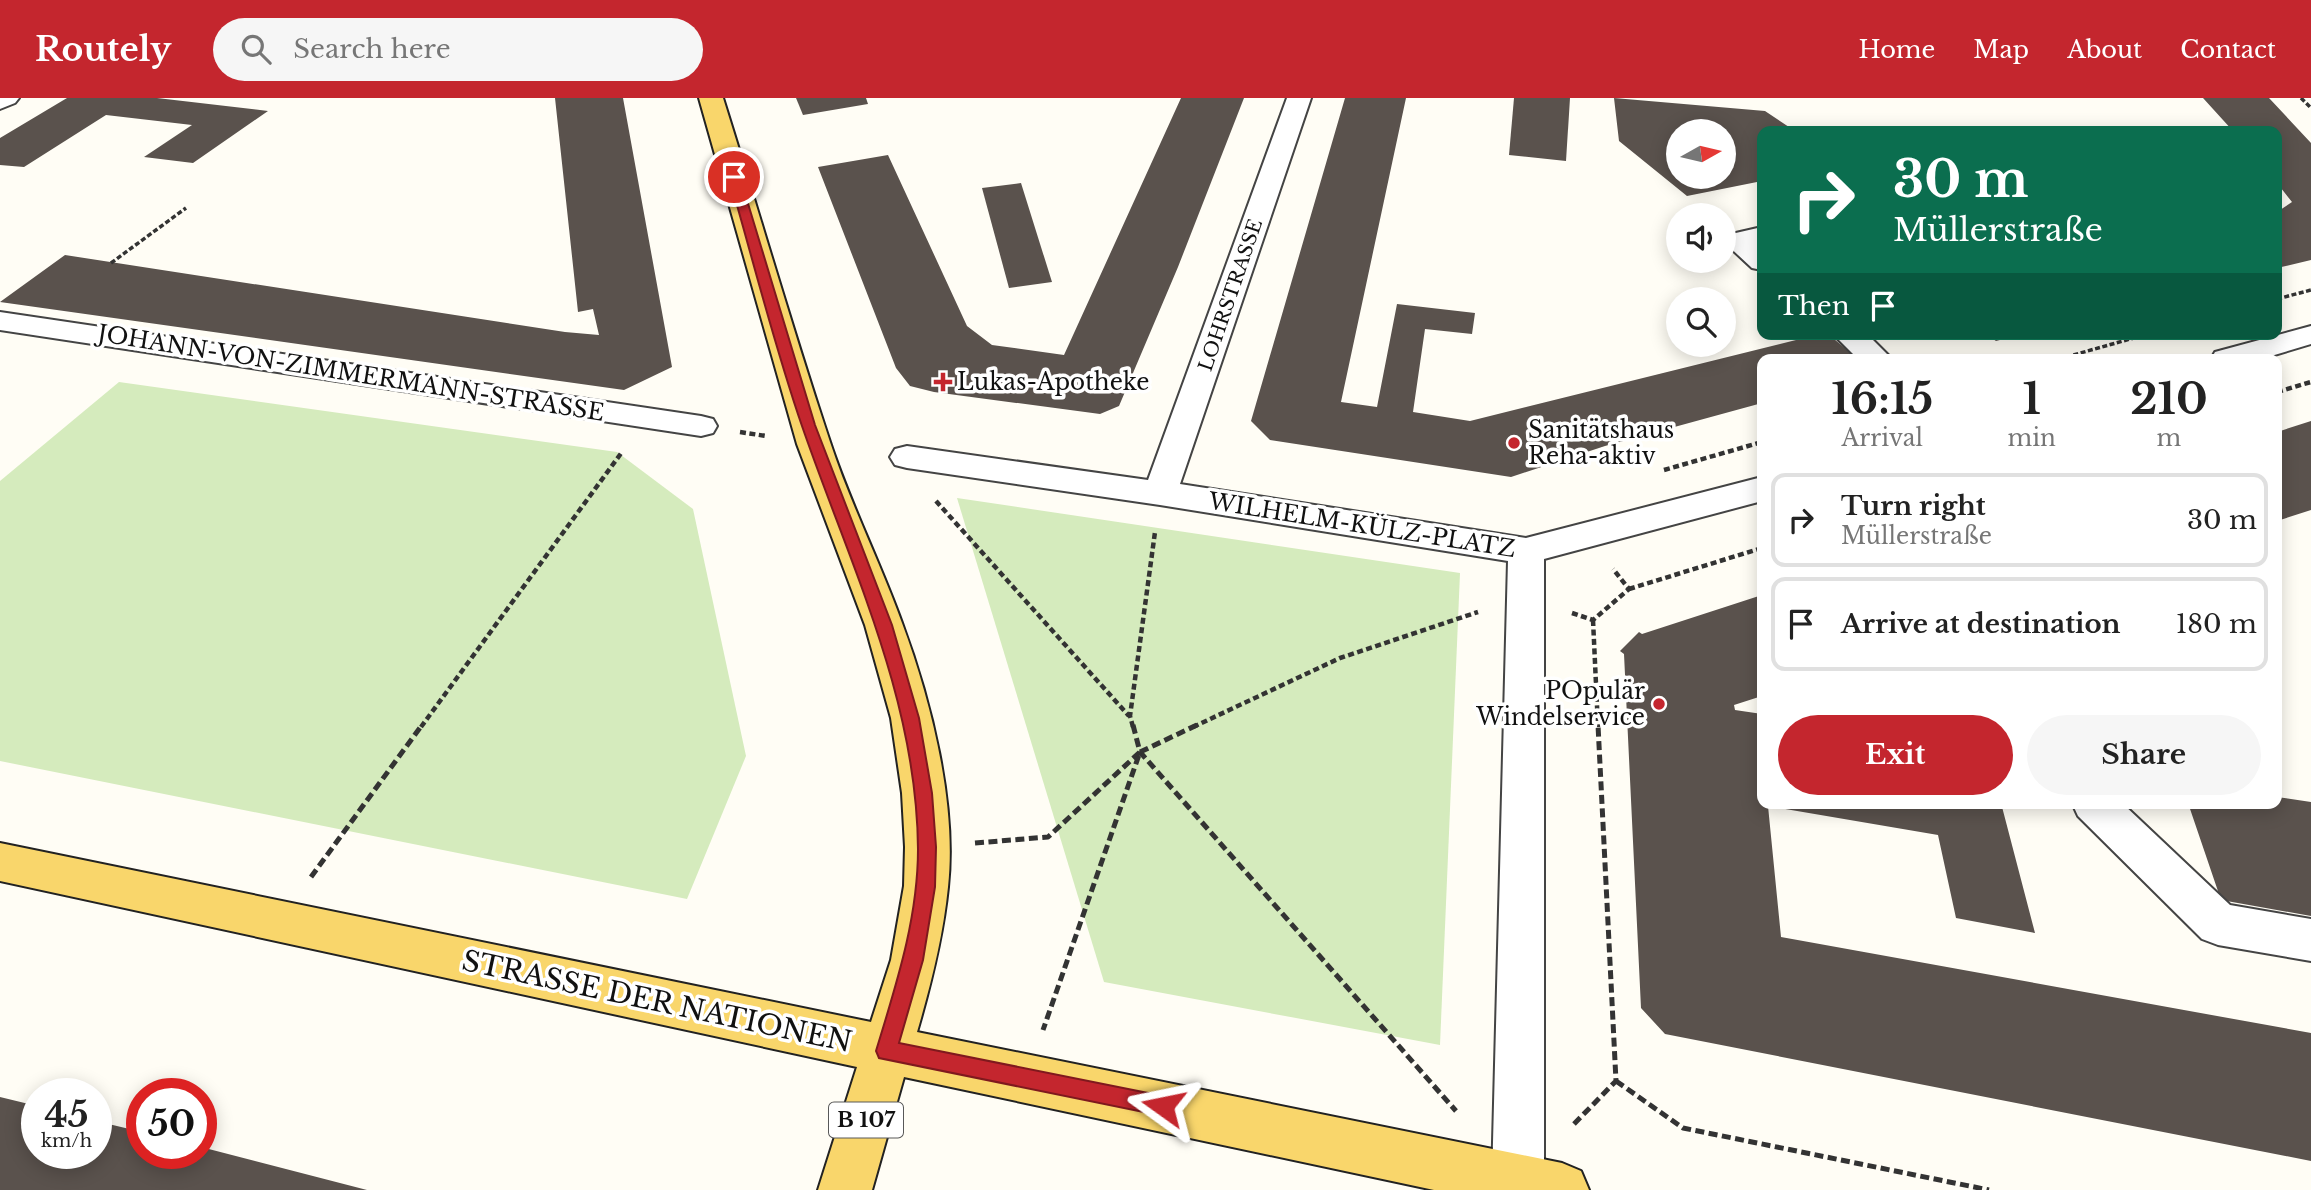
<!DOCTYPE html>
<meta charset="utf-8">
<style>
:root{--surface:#fff;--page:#f6f6f6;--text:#222;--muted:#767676;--line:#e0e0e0;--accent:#c4262e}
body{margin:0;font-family:"Libre Baskerville",serif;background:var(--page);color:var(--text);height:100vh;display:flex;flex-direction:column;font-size:26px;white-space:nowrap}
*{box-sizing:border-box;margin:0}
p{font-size:23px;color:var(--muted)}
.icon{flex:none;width:38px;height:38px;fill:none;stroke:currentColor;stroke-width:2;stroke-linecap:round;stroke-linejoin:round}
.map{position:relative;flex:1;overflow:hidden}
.side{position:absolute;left:1757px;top:256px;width:525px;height:455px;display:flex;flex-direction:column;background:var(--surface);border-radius:14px;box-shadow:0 4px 18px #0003}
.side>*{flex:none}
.hud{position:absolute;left:1757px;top:28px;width:525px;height:214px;border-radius:14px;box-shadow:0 4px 18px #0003;background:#0b6e4f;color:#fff;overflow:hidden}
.needle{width:46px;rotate:82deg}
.tools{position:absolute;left:1666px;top:21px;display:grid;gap:14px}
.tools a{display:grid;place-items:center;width:70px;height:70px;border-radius:50%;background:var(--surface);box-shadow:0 4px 18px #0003;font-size:35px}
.speed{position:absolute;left:21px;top:980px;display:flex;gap:14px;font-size:35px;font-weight:700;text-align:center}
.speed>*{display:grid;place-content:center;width:91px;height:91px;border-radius:50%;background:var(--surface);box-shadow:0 4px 18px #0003;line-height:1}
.speed small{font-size:18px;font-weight:400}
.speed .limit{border:10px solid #d22;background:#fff;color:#111}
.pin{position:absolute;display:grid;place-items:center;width:60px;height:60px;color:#fff;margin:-30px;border:4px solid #fff;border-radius:50%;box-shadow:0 2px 7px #0007}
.me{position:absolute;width:77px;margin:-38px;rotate:282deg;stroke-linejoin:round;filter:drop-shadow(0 0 5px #0008)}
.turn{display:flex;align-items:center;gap:24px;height:147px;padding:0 21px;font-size:32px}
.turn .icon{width:91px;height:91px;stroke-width:2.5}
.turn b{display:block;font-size:49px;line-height:60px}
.then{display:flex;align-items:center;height:66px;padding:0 21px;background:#0003;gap:14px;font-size:26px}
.eta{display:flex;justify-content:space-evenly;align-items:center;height:119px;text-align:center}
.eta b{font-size:42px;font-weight:700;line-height:49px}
.button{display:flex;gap:14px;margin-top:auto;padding:14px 21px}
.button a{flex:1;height:80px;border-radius:42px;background:var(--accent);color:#fff;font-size:28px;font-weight:700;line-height:80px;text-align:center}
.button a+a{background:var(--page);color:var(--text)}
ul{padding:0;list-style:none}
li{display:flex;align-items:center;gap:21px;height:94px;margin:0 14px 10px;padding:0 7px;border:4px solid var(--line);border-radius:14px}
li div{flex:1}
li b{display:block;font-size:26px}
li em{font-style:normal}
header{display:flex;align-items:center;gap:42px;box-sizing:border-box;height:98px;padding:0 35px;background:var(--accent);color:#fff}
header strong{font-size:33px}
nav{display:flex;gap:38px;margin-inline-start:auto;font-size:24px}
.search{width:490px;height:63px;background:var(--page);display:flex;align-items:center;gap:18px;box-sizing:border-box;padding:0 24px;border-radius:38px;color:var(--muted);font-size:26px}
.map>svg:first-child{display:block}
.green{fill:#d5ebbd}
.building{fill:#5a524d;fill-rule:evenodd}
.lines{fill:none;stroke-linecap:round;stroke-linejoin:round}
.minor-casing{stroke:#444;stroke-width:4}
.major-casing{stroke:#222;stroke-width:4}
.path-far2{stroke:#333;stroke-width:3.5;stroke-dasharray:5 2.5;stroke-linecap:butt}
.path-far1{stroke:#333;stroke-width:4.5;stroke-dasharray:6 3.5;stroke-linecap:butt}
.path{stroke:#333;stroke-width:5;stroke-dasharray:9 4.5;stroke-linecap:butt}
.minor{fill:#fff;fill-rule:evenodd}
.major{fill:#f9d66b;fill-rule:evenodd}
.route{fill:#c4262e;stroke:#7f191e;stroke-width:2}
.poi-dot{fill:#c4262e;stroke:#fff;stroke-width:2.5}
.labels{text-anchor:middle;stroke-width:7;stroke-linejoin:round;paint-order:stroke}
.far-street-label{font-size:19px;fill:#111;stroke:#fff}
.shield{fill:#fff;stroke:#585858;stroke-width:2}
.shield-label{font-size:21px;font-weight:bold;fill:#111}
.street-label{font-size:23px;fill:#111;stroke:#fff}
.poi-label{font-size:23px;fill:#111;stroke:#fff;text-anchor:start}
.near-street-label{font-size:28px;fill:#111;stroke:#fff}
</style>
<header>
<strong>Routely</strong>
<div class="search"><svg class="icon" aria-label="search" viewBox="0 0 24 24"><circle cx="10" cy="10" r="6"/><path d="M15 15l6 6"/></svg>Search here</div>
<nav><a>Home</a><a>Map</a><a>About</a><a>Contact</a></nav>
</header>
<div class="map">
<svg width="2311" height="1092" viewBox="0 0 2311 1092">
<rect width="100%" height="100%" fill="#fffdf5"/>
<!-- green -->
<g class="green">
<polygon points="119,284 617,354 693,411 746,658 687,801 0,663 0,383"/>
<polygon points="957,400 1460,475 1440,947 1104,884"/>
</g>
<!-- building -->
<g class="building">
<polygon points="67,0 157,0 268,13 193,65 144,59 192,27 106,17 24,69 0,67 0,40"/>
<polygon points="555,0 623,0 672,269 624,292 0,204 65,157 565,234 599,237 593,211 578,214"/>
<polygon points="796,0 866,0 868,6 803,17"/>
<polygon points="1181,0 1244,0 1178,169 1119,308 1100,316 934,294 910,288 896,270 818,69 888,57 967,228 992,247 1064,257"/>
<polygon points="1345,0 1406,0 1341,304 1377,309 1397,206 1475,215 1472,236 1425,231 1413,314 1470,323 1820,236 1828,236 1858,261 1762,261 1762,305 1605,348 1511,379 1270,342 1251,323"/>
<polygon points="1514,0 1570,0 1566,63 1509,57"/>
<path d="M1614,0L1765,13L1795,33H1762V83L1687,98L1619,43ZM1678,33H1724V79H1678Z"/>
<polygon points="2203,0 2269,0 2311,45 2311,162 2277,170 2277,114 2292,104 2277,85 2277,33 2233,33"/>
<polygon points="1021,85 1052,184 1009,190 982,90"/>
<polygon points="1986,236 2019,236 2019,237 1996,243"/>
<polygon points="2311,323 2311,412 2277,423 2277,334"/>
<polygon points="1762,497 1762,598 1734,607 1735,612 1762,616 1762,705 2001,705 2035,835 1956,820 1938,737 1768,708 1781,839 2311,935 2311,1063 1665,936 1641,910 1624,556 1620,553 1639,534 1642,536"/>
<polygon points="2277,699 2311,704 2311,818 2221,802 2188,705 2277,705"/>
<polygon points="0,999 37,1008 37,1055 96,1055 96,1023 142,1034 142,1055 201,1055 201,1049 367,1092 0,1092"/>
</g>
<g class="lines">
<!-- minor casing -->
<g class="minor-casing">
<g id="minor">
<polygon points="0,0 19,0 15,5 0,11"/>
<polygon points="1287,0 1311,0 1180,386 1526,440 1762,379 1762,403 1544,461 1544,1083 1541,1092 1495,1092 1492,1083 1508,463 1160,407 907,370 895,367 890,359 895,351 907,348 1148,382"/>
<polygon points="1762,129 1762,145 1758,146 1762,150 1762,172 1752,170 1724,144 1727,137"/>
<polygon points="0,214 701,318 713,321 717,328 713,335 701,338 0,232"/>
<polygon points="2311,228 2311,246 2261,261 2211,261 2215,254"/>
<polygon points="1833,236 1867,236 1892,261 1858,261"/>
<polygon points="2072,705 2122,705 2230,807 2311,821 2311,863 2218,847 2202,841 2078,718"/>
</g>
</g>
<!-- major casing -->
<g class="major-casing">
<path id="major" d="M699,0H723C759,114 792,230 830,344C850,405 880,464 902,525C931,603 957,706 948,789C943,839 931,886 917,934L1562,1065L1581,1073L1589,1092H1434L904,979L872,1092H818L857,969L0,783V745L871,924L891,862L904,788L905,749L902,695L891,620L865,527L797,346Z"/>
</g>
<!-- path-far2 -->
<g class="path-far2">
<polyline points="2301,0 2311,10"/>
<polyline points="111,165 186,110"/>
<polyline points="2277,201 2311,192"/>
<polyline points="2059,261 2148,236"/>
</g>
<!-- path-far1 -->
<g class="path-far1">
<polyline points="2277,294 2311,284"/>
<polyline points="740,334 766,338"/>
<polyline points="1664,372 1762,344"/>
<polyline points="936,403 1129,618"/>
<polyline points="1629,491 1762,450"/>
<polyline points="1572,515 1593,522 1629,491 1613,471"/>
<polyline points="1593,522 1598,629"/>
<polyline points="421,629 622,354"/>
<polyline points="1133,629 1130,618 1155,434"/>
<polyline points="1193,629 1340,560 1478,514"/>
</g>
<!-- path -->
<g class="path">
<polyline points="1133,627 1140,654 1456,1013"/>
<polyline points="1140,654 1197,627"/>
<polyline points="975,745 1048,739 1140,654 1043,932"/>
<polyline points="311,779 422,627"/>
<polyline points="1616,983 1683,1030 1989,1092"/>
<polyline points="1574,1026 1616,983 1598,627"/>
</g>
<!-- minor -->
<use href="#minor" class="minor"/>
<!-- major -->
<use href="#major" class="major"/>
</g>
<!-- route -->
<path class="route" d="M730,76L740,79L815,327L892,527L919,620L932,695L936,749L935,789L923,862L899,945L1163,998L1171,1001L1174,1008L1171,1015L1163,1018L879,960L876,953C896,887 918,821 918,751C917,601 850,467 802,328C774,247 753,162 729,79Z"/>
<!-- markers -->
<g class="poi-dot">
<path d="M939.5 273.5h7v7h7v7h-7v7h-7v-7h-7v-7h7z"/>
<circle cx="1514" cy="345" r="7"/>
<circle cx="1659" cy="606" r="7"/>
</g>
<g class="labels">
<!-- far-street labels -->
<g class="far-street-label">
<text transform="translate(1230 197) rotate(-71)" y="7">LOHRSTRASSE</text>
</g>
<!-- shield labels -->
<rect class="shield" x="829" y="1004.5" width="74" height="35" rx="5"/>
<g class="shield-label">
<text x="866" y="1029">B 107</text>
</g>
<!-- street labels -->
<g class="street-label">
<text transform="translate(351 275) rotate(9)" y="8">JOHANN-VON-ZIMMERMANN-STRASSE</text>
<text transform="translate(1362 427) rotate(9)" y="8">WILHELM-KÜLZ-PLATZ</text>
</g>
<!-- poi labels -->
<g class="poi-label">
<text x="957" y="292">Lukas-Apotheke</text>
<text x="1528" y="340">Sanitätshaus<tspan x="1528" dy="26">Reha-aktiv</tspan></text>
<text x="1645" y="601" text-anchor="end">POpulär<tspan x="1645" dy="26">Windelservice</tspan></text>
</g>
<!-- near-street labels -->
<g class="near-street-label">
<text transform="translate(657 903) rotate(12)" y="10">STRASSE DER NATIONEN</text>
</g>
</g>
</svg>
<div class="tools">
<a><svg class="needle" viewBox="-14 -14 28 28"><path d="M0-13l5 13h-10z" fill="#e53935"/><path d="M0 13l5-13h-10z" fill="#767676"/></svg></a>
<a><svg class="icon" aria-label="sound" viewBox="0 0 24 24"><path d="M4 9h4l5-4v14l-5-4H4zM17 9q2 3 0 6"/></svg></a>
<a><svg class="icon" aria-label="search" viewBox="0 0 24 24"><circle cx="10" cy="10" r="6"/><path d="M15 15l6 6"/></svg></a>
</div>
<div class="speed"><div>45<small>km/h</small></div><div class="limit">50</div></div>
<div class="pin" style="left:734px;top:79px;background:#d93025"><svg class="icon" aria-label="arrive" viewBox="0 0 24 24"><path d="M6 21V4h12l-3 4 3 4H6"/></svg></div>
<svg class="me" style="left:1163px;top:1008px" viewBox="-20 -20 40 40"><path d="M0-17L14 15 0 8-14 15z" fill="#c4262e" stroke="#fff" stroke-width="4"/></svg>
<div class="hud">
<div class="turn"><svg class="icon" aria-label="right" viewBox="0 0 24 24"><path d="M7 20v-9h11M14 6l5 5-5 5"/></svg><div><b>30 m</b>Müllerstraße</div></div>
<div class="then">Then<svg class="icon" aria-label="arrive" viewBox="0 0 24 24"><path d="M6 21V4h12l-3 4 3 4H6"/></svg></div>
</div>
<section class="side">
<div class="eta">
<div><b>16:15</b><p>Arrival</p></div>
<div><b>1</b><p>min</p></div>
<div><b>210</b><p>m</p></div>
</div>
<ul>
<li><svg class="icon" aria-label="right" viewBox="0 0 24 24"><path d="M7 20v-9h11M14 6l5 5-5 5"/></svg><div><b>Turn right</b><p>Müllerstraße</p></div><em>30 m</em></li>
<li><svg class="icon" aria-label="arrive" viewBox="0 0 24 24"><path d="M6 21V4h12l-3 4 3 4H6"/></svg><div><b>Arrive at destination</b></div><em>180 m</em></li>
</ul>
<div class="button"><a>Exit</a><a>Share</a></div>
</section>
</div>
